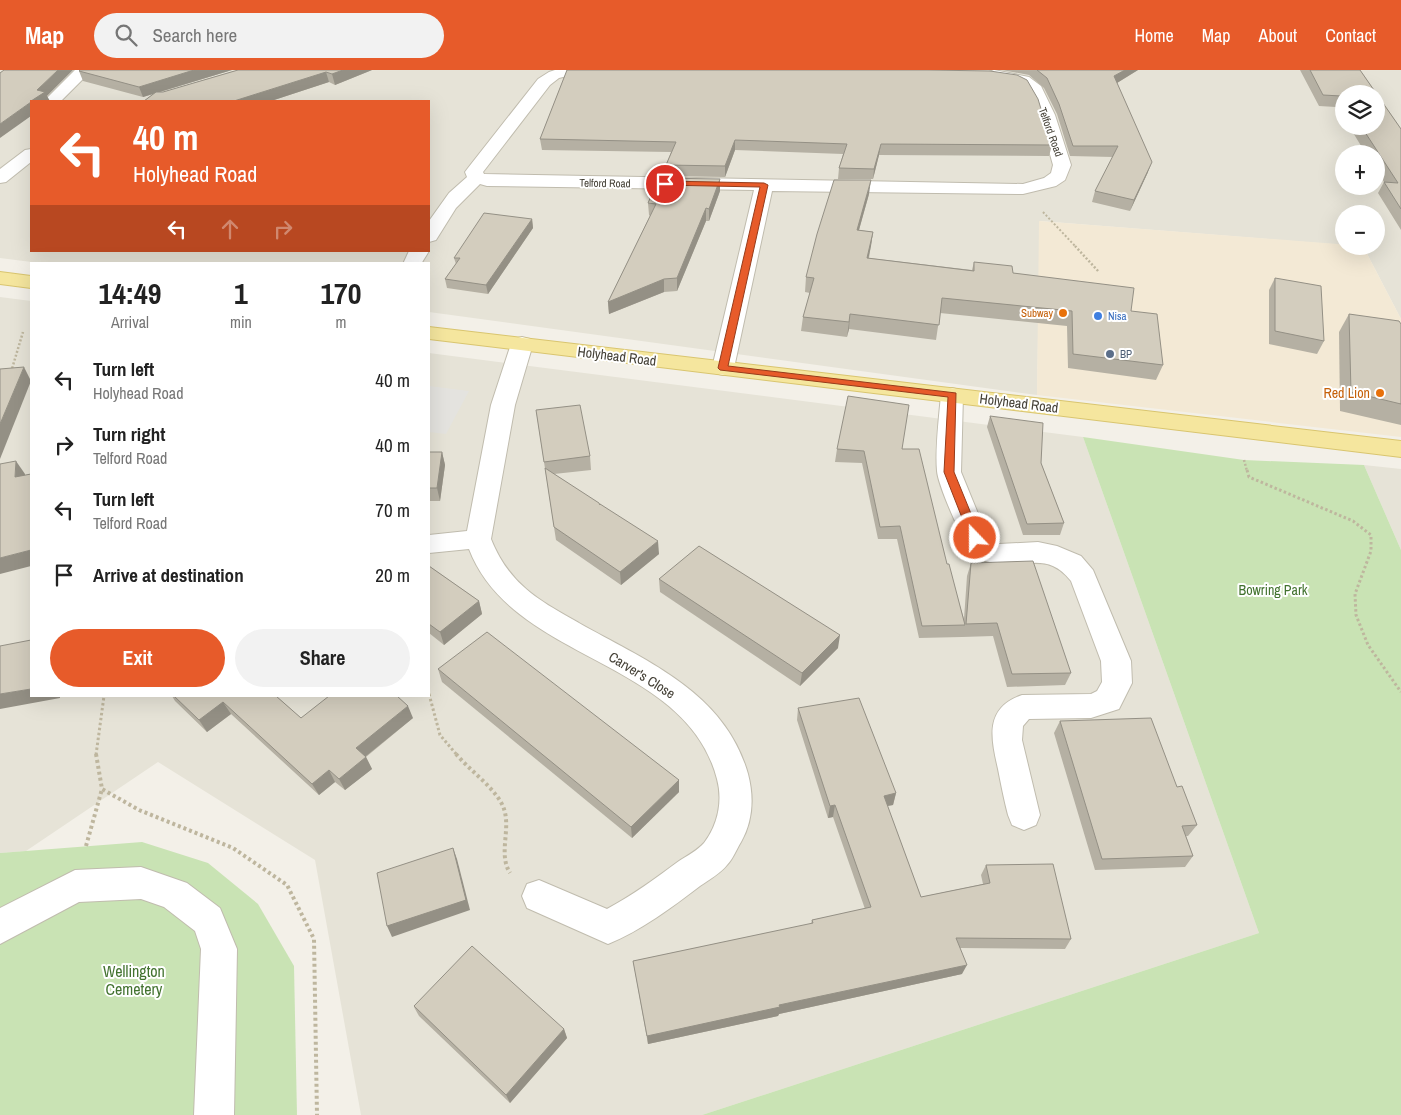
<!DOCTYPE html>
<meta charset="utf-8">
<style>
:root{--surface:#fff;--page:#f2f2f2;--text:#222;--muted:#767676;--accent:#e75b2a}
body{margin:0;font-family:"Archivo Narrow",sans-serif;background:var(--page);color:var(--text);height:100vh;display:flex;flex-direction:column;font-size:19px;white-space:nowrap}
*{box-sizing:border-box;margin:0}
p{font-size:16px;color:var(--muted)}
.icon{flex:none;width:28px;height:28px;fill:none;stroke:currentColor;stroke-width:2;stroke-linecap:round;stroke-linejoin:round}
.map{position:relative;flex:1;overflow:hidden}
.details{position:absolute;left:30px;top:192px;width:400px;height:435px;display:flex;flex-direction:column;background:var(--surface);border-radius:0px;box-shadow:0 5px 20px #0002}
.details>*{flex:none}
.guide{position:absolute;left:30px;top:30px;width:400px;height:152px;border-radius:0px;box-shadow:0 5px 20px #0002;background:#e75b2a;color:#fff;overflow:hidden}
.fabs{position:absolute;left:1335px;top:15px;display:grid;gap:10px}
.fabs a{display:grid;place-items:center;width:50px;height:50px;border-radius:50%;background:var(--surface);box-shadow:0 5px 20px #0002;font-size:25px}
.pin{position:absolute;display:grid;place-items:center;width:42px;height:42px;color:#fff;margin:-21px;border:2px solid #fff;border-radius:50%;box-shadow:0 1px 5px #0007}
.me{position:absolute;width:55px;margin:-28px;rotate:338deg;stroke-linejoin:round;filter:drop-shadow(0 0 4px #0008)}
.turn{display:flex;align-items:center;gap:18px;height:105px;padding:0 20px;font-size:22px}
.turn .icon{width:65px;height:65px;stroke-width:2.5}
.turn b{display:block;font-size:35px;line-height:42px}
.lanes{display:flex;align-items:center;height:48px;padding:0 20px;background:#0003;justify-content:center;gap:25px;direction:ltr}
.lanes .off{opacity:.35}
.eta{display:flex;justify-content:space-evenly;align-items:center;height:85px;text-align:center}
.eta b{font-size:30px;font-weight:700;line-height:35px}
.primary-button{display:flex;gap:10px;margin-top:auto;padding:10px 20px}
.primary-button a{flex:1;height:58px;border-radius:30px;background:var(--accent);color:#fff;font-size:20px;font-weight:700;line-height:58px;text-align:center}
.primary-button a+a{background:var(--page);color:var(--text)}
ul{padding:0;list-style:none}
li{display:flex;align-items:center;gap:15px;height:65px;padding:0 20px}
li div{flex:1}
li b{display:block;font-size:19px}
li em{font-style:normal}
header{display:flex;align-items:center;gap:30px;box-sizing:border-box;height:70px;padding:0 25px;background:var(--accent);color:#fff}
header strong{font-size:24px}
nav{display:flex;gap:28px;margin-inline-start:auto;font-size:18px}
.search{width:350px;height:45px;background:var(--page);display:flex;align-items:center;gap:12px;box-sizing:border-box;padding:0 18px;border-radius:28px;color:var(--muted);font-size:19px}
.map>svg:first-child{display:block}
.residential{fill:#e6e3d7;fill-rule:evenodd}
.commercial{fill:#f3e9d5}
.green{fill:#c9e3b4}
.parking{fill:#e4e3df}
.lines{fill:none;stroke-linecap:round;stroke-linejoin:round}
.minor-casing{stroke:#c0bcae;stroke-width:2}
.major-casing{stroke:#d9c56f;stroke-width:2}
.path-far3{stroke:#beb69e;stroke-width:2;stroke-dasharray:2 2;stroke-linecap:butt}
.path-far2{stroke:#beb69e;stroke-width:2.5;stroke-dasharray:2 2;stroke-linecap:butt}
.path-far1{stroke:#beb69e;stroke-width:3;stroke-dasharray:2.5 2.5;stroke-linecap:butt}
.path{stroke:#beb69e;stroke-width:4;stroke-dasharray:3 3;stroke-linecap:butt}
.minor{fill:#fff;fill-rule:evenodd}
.major{fill:#f5e69e;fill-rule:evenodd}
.wall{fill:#b5b0a3}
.shaded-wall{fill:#949085}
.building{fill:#d3cdbe;stroke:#949085}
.route{fill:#e75b2a;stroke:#963b1b}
.food-dot{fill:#e8710a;stroke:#fff;stroke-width:2}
.shop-dot{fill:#3f7fe0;stroke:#fff;stroke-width:2}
.service-dot{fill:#5c6f8a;stroke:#fff;stroke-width:2}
.labels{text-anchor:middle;stroke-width:4;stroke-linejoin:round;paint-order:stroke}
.far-street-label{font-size:11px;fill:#454137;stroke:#fff}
.far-food-label{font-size:11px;fill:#c56008;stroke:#fff;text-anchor:end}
.far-shop-label{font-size:11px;fill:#366cbe;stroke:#fff;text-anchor:start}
.far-service-label{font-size:11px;fill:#4e5e75;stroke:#fff;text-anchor:start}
.street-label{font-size:14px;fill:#454137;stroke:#fff}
.food-label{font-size:14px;fill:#c56008;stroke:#fff;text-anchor:end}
.park-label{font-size:14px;fill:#42722f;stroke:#fff}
.near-park-label{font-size:16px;fill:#42722f;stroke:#fff}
</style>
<header>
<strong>Map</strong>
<div class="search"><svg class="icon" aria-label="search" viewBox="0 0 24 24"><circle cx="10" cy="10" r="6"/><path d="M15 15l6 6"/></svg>Search here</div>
<nav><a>Home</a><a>Map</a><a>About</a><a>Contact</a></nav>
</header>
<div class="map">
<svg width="1401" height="1045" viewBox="0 0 1401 1045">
<rect width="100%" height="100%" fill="#f3f0e8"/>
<!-- residential -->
<g class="residential">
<path d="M0,0H1401V249L1363,176H1376V144H1344V175L1040,151L1037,325L429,242V194H47L0,188ZM1344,24H1376V56H1344ZM31,31H429V181H31ZM1344,84H1376V116H1344Z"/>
<polygon points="0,227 31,231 31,626 429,626 429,283 1083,367 1259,863 702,1045 361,1045 315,790 158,692 26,781 0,783"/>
<polygon points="1364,395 1401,399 1401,480"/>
</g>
<!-- commercial -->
<polygon class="commercial" points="1039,151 1363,176 1401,249 1401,367 1037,325"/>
<!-- green -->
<g class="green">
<polygon points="1083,367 1244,390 1364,395 1401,480 1401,1045 702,1045 1259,863"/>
<polygon points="142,772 208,793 258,834 294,896 297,1045 0,1045 0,783"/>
</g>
<!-- parking -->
<polygon class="parking" points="429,316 469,321 446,364 429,362"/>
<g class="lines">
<!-- minor casing -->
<g class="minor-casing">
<g id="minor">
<polygon points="75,0 92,0 61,31 44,31"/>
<polygon points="555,0 582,0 579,3 559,8 550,15 483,102 484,104 1023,114 1044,108 1051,103 1053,95 1039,45 1028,21 1019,14 989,8 986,5 989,2 994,0 1029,7 1041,16 1055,45 1071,95 1065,110 1056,116 1023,124 772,121 734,298 731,303 723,305 715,303 712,298 754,120 487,116 480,114 456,138 436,170 429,172 429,151 449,123 467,107 465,102 468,98 538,9 549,2"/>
<polygon points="31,79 31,92 6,112 0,113 0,99 25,80"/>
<polygon points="409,181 429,181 421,194 403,194"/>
<path d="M522,267L530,269L533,274L515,335L491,469C509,514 538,530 579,553C646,591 725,622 748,704C754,727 753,751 741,772C736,780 733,789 727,795C721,803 709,810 700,816C671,838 642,860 608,874L527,838L522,826L527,814L539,810L607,839C633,825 656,808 679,791C687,786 698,780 704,773C718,755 723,731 717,709C686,588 512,592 469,479L429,483V465L467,461L491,335L511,274L514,269Z"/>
<path d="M952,318L960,320L963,325L961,402L986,463L999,474L1038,472L1057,476L1081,486L1093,500L1131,591L1132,613L1119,639L1091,648L1029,649L1023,656L1022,670L1040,745L1036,755L1024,760L1012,755L1008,745C1004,730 1001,714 998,699C991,668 984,638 1022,625L1091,624L1097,621L1102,612L1101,591L1071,511C1048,482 1028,497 998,494C992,493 981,490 976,486C965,479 938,415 937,401C935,380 939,347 941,325L944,320Z"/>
<polygon points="141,797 187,813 220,838 237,879 234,1045 194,1045 201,879 195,861 164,837 141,829 79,832 0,874 0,838 75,800"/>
</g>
</g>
<!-- major casing -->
<g class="major-casing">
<g id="major">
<polygon points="0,202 31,206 31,218 0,214"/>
<polygon points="429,257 1401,371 1401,387 429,269"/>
</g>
</g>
<!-- path-far3 -->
<polyline class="path-far3" points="1043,142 1076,177"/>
<!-- path-far2 -->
<g class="path-far2">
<polyline points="1075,176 1099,202"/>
<polyline points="11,302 23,262"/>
<polyline points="1244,390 1247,401"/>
</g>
<!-- path-far1 -->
<g class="path-far1">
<polyline points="1247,400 1249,407 1353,451 1371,465 1371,481 1355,524 1356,545 1368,575 1401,622"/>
<polyline points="429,624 440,665 457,685"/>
<polyline points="96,685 104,626"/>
</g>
<!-- path -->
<g class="path">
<polyline points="96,684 102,719 139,740 233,778 287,815 314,869 317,1045"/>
<path d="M456,684C469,700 498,720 504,739C511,760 498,784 510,803"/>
<polyline points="86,776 102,719"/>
</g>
<!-- minor -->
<use href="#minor" class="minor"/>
<!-- major -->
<use href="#major" class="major"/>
</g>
<!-- wall -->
<g class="wall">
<polygon points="232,0 160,22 163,22 238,0 372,0 335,15 329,12 271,31 144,31 153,24 143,27 83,11 79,1"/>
<polygon points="567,0 1052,75 1049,86 879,85 873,109 838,109 839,98 843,84 735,80 725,107 666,106 666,95 671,82 542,80 540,69"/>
<polygon points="1002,0 1138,0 1117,13 1148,102 1130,141 1092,132 1095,121 1113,87 1070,86 1057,44 1044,18 1029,5"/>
<polygon points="1300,0 1360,0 1401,59 1401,160 1378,123 1384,112 1376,99 1376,84 1366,84 1349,56 1376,56 1344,24 1344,49 1336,37 1319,36"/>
<polygon points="720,109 720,121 709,151 706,151 677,221 664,222 609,244 608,232 650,146 649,145 648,133"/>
<polygon points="869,124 859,160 873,162 869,188 972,200 974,192 1013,203 1131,241 1163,295 1156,310 1068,298 1067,256 940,243 936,270 849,259 847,267 801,261 803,247 810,223 805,222 806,207"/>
<polygon points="532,149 533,158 488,224 447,218 445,209 456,194 454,188"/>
<polygon points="1275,208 1324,271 1317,284 1269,274 1269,220"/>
<polygon points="1349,244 1401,254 1401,355 1340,341 1339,262"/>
<polygon points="536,340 590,386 591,400 554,404 600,435 659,484 621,515 556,470"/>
<polygon points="990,346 1041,393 1064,453 1060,465 1023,465 987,357"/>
<polygon points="837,379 902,379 947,494 964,549 967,506 971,493 1071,603 1065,615 1007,617 993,566 962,567 962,564 962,567 919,568 897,469 878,469 862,393 835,392"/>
<polygon points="429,382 442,382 445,395 440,431 429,431"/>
<polygon points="429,496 479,531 482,544 444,575 429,563"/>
<polygon points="659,509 838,578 800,616 660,522"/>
<polygon points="438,599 679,722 632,768 442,612"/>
<polygon points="172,626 276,626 301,648 413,648 366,687 372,699 345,720 335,712 319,725 231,644 207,662 175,631"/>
<polygon points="798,638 896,723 893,735 887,736 921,827 983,814 981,805 986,795 1071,869 1065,879 960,878 962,904 779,944 778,946 648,974 633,891 811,854 812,850 865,839 833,747 828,748 797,650"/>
<polygon points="1060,651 1177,717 1197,755 1188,766 1186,766 1193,786 1185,797 1095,800 1054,663"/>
<polygon points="414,937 564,959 567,968 510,1033 419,946"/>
</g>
<!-- shaded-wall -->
<g class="shaded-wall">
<polygon points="58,0 73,0 47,26 50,31 32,31 37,20"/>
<polygon points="194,0 232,0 143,27 139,17"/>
<polygon points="343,0 372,0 335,15 332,4"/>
<polygon points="1125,0 1138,0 1112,16 1114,6"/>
<polygon points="326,2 329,12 271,31 234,31"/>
<polygon points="31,32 31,46 0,68 0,54"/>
<polygon points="735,70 735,80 725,107 725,96"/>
<polygon points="881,74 879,85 873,109 874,99"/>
<polygon points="1152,92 1148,102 1130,141 1134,130"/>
<polygon points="720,109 720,121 709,151 709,139"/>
<polygon points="871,110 869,124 855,174 857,160"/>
<polygon points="706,138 706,151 677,221 677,208"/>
<polygon points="532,149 533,158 488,224 486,215"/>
<polygon points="873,162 871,176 865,203 867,188"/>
<polygon points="664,209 664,222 609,244 608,232"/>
<polygon points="850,244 849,259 847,267 849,252"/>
<polygon points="24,297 31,311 0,389 0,354"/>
<polygon points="442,382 445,395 440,431 437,418"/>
<polygon points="16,391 25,404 24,420 15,407"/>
<polygon points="658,471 659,484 621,515 620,502"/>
<polygon points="31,480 31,496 0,504 0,488"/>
<polygon points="479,531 482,544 444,575 440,562"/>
<polygon points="840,565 838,578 800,616 802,603"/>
<polygon points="31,619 31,626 60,626 60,628 0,639 0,624"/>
<polygon points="223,632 231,644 207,662 199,650"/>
<polygon points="408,636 413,648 361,690 356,678"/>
<polygon points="366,687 372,699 345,720 339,709"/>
<polygon points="329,700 335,712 319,725 312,714"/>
<polygon points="679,710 679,722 632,768 631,757"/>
<polygon points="896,723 893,735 881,737 884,726"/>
<polygon points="835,735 833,747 828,748 830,736"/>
<polygon points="453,778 457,789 470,840 392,867 387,856"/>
<polygon points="967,895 962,904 779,944 778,946 648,974 647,966 779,935"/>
<polygon points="564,959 567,968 510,1033 506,1025"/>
</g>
<!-- building -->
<g class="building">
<polygon points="4,0 58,0 37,20 45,22 31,31 31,32 0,54 0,3"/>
<polygon points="80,0 194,0 139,17 79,1"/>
<polygon points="238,0 343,0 332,4 326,2 234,31 144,31 156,22 163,22"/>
<polygon points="567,0 928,0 990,1 1017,5 1027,10 1038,29 1052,75 881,74 874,99 839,98 847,74 735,70 725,96 666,95 676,72 540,69"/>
<polygon points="1037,0 1125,0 1114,6 1152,92 1134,130 1095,121 1118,76 1073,76 1059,34 1047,8"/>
<polygon points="1310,0 1360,0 1401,59 1401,139 1384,112 1398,113 1361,56 1376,56 1376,24 1344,24 1344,31 1341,26 1323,25"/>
<polygon points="659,108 720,109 709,139 706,138 677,208 664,209 608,232 656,134 648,133"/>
<polygon points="834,110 871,110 857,160 873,162 867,188 974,201 974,192 1012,196 1013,203 1134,218 1131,241 1157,244 1163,295 1073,284 1072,241 942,228 939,255 850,244 849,252 803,247 814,208 806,207 817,164"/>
<polygon points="484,143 532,149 486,215 445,209 460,188 454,188"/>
<polygon points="1275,208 1321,216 1324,271 1275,261"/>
<polygon points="1349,244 1399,251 1401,254 1401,334 1351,322"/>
<polygon points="24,297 0,354 0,299"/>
<polygon points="848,326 909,335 902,379 919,379 947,494 949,494 965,555 922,556 900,456 880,457 864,381 837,379"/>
<polygon points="580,335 590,386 544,392 536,340"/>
<polygon points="990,346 1043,353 1041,393 1064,453 1027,454"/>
<polygon points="429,382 442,382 437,418 429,418"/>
<polygon points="16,391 15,407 31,404 31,480 0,488 0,394"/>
<polygon points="545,398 599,433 600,435 600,434 658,471 620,502 554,457"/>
<polygon points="699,476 840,565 802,603 659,509"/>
<polygon points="1033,491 1071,603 1012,604 997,553 966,554 971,493"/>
<polygon points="429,496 479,531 440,562 429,554"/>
<polygon points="487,562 679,710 631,757 438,599"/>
<polygon points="31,570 31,619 0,624 0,576"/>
<polygon points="174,626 276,626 301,648 329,626 397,626 408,636 356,678 366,687 339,709 329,700 312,714 223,632 199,650"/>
<polygon points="859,628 896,723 884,726 921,827 990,813 986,795 1053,794 1071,869 956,868 967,895 779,935 780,937 647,966 633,891 813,853 812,850 871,837 835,735 830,736 798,638"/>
<polygon points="1151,648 1177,717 1182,716 1197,755 1182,756 1193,786 1102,789 1060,651"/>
<polygon points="453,778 466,830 387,856 377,803"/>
<polygon points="472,876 564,959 506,1025 414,936"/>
</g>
<!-- route -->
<polygon class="route" points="665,111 764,113 768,115 728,296 956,323 954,402 981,468 979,471 975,472 970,468 944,402 948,327 720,300 718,298 760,117 662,115 661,114"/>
<!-- markers -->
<g class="food-dot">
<circle cx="1063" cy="243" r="5"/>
<circle cx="1380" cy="323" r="5"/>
</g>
<circle class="shop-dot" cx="1098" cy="246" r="5"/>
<circle class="service-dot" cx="1110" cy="284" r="5"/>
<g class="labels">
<!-- far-street labels -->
<g class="far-street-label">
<text transform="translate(1051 62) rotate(70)" y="4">Telford Road</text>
<text transform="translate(605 113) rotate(1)" y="4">Telford Road</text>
</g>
<!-- far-food labels -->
<g class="far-food-label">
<text x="1053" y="247">Subway</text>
</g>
<!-- far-shop labels -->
<g class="far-shop-label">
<text x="1108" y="250">Nisa</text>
</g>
<!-- far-service labels -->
<g class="far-service-label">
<text x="1120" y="288">BP</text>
</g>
<!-- street labels -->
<g class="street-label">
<text transform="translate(617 286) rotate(7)" y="5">Holyhead Road</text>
<text transform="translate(1019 333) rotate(7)" y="5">Holyhead Road</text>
<text transform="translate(642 605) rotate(32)" y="5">Carver's Close</text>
</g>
<!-- food labels -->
<g class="food-label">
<text x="1370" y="328">Red Lion</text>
</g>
<!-- park labels -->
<g class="park-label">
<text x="1273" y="525">Bowring Park</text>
</g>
<!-- near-park labels -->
<g class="near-park-label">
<text x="134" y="907">Wellington<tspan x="134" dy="18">Cemetery</tspan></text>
</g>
</g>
</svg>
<div class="fabs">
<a><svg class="icon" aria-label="layers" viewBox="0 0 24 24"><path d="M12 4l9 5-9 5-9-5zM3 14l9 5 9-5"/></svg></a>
<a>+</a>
<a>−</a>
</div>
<div class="pin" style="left:665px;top:114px;background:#d93025"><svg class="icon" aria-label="arrive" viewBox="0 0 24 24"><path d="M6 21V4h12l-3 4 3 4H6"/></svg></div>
<svg class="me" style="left:975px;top:468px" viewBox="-20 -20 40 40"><circle r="17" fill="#e75b2a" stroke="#fff" stroke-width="3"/><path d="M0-11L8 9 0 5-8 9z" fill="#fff"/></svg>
<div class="guide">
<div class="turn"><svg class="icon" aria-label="left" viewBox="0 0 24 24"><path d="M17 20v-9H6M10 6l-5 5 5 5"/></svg><div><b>40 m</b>Holyhead Road</div></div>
<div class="lanes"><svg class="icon" aria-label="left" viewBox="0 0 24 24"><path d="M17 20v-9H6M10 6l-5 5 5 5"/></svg><svg class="icon off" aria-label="ahead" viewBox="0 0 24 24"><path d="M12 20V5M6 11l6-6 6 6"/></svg><svg class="icon off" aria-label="right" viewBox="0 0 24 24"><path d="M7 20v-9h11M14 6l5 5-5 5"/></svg></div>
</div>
<section class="details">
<div class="eta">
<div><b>14:49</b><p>Arrival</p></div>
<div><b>1</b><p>min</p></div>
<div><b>170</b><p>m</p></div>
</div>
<ul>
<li><svg class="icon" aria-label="left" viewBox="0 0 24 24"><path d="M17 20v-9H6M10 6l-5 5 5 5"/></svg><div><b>Turn left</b><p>Holyhead Road</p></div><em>40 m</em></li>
<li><svg class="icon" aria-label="right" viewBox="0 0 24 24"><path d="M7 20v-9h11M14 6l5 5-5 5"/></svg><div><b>Turn right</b><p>Telford Road</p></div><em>40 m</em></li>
<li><svg class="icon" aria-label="left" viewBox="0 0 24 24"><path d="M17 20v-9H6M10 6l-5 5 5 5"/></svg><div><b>Turn left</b><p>Telford Road</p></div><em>70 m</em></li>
<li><svg class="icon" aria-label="arrive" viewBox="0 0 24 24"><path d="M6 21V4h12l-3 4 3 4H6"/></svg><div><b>Arrive at destination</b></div><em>20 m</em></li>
</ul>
<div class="primary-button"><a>Exit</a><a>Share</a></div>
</section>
</div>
